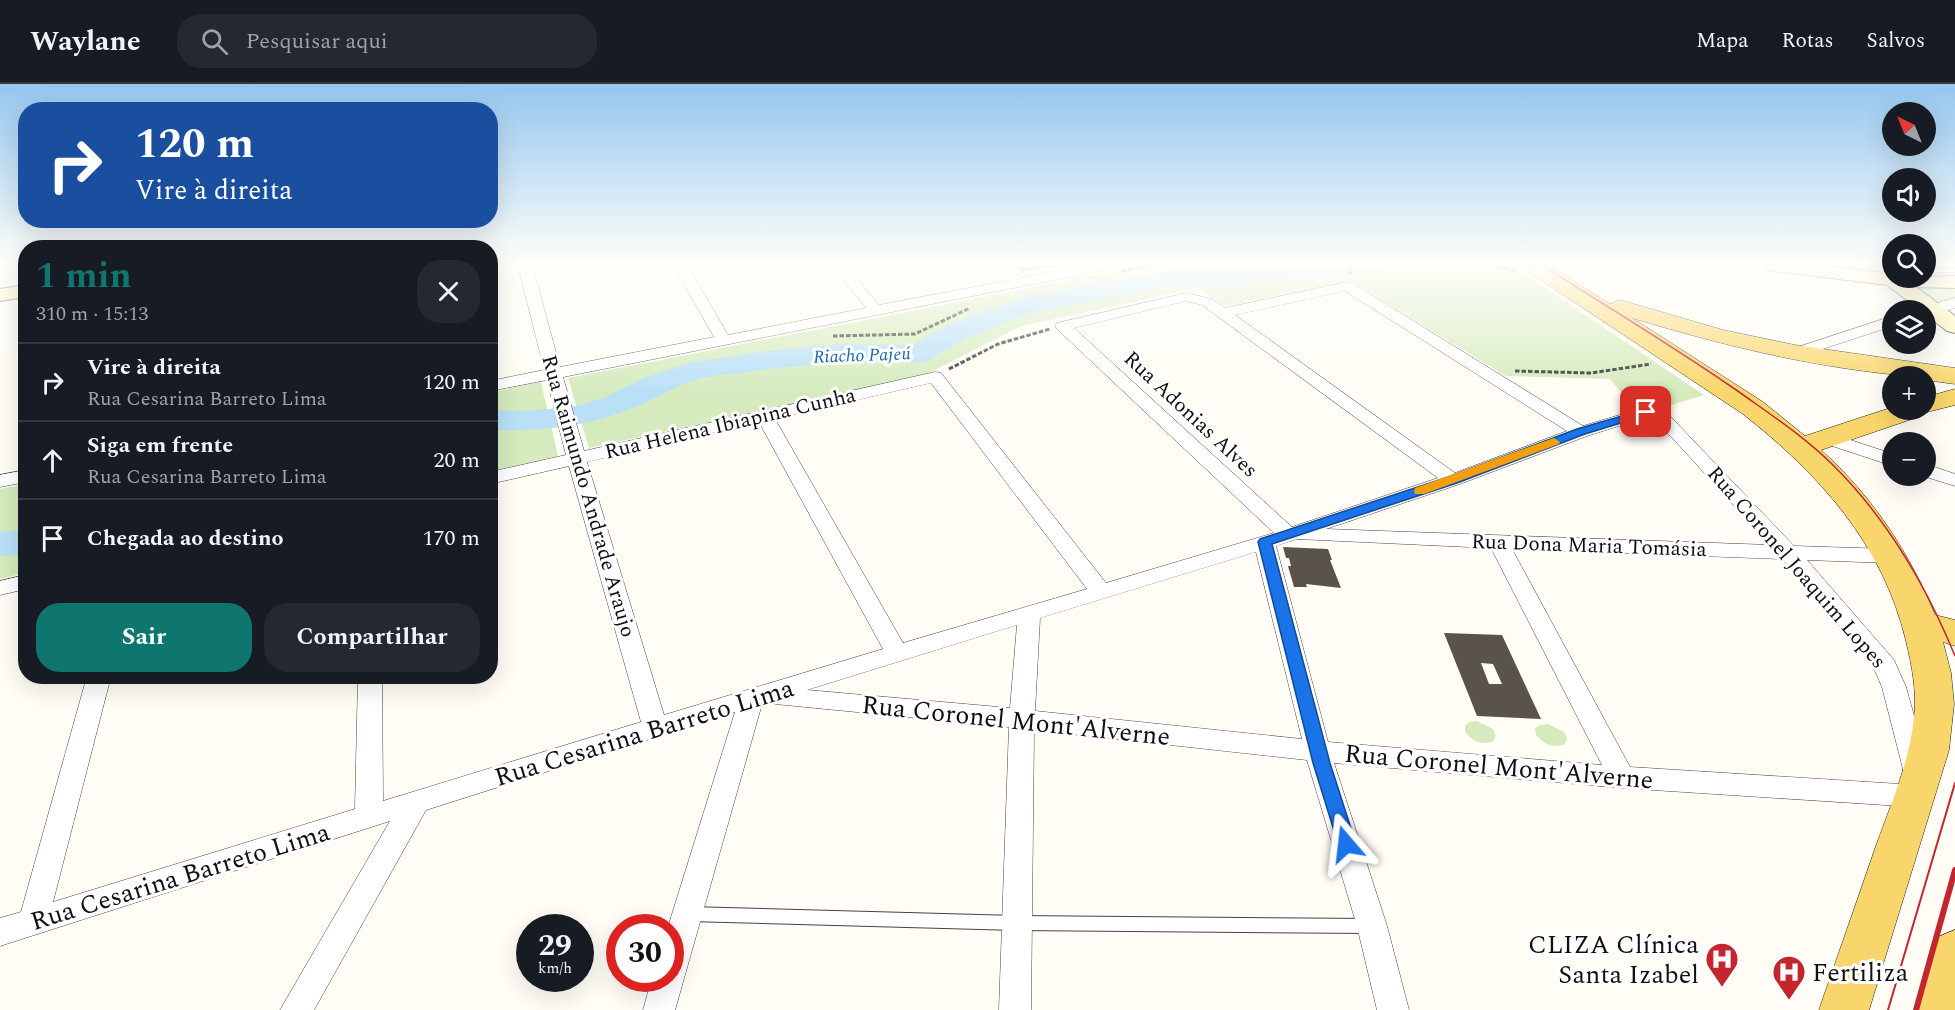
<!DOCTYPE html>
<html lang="pt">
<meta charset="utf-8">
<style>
:root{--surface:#171b24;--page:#242831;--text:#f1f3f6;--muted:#9ea1a6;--line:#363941;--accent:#0f766e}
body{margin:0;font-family:Spectral,serif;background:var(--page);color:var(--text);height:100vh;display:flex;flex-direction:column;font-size:22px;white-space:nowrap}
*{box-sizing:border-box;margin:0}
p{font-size:20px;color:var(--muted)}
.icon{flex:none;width:33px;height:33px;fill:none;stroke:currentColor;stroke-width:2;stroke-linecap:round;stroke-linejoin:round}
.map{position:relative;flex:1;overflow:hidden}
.drawer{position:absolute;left:18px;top:156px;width:480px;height:444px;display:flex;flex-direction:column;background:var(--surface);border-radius:24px;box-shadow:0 6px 24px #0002}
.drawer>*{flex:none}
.banner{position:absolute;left:18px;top:18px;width:480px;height:126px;border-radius:24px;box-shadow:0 6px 24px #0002;background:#1a4fa0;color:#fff;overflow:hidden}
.needle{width:39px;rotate:317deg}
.controls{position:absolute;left:1882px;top:18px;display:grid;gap:12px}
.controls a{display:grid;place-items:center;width:54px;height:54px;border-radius:50%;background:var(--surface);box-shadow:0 6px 24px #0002;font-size:30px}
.speed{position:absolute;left:516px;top:830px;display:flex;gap:12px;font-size:30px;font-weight:700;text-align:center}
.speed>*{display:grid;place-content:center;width:78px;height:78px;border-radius:50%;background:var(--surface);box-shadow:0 6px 24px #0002;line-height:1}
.speed small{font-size:15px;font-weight:400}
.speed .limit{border:9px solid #d22;background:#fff;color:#111}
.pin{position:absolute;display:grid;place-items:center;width:51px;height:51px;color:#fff;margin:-26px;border-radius:12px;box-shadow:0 3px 9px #0006}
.me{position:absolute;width:66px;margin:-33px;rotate:343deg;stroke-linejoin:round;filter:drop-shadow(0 0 4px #0008)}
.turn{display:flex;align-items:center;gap:21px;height:126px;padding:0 18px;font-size:27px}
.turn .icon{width:78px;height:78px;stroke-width:2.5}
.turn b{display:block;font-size:42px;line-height:51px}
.round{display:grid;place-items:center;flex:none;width:63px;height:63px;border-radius:24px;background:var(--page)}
.summary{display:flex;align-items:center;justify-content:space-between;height:102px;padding:0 18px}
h1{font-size:36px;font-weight:700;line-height:45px;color:var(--accent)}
.primary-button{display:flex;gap:12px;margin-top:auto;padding:12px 18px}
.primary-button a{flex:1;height:69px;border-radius:24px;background:var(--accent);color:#fff;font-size:24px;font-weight:700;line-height:69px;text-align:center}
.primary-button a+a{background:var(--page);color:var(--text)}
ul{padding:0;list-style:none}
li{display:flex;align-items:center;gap:18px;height:78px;padding:0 18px;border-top:2px solid var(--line)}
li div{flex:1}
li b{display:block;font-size:22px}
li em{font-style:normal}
header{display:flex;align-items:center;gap:36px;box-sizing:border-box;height:84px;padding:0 30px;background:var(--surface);border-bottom:2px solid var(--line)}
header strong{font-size:28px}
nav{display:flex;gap:33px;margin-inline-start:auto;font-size:21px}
.search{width:420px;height:54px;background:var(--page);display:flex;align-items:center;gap:15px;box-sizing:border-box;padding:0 21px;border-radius:24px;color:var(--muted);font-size:22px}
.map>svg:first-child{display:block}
.green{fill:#d5ebbd}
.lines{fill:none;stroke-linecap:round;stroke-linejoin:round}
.river{fill:#b9e0f7;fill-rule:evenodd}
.building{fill:#5a524d;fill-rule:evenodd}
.lane-casing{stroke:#444;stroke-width:2}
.street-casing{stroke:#444;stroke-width:1}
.secondary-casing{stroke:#333;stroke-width:2}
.primary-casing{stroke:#222;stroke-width:1}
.path{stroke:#333;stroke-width:3;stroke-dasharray:4.5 2;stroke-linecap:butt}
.lane{fill:#fff;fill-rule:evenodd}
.street{fill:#fff;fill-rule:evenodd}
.secondary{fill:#fff6b0;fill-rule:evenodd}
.primary{fill:#f9d66b;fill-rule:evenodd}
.tram-far1{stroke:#c4262e;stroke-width:1.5}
.tram{stroke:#c4262e;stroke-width:2}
.rail{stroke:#c4262e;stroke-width:6}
.route{fill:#1a73e8;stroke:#114b97;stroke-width:1.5}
.slow{fill:#f59e0b}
.labels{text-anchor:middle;stroke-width:6;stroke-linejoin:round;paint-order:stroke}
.far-water-label{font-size:18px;font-style:italic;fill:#1768a6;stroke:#fff}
.street-label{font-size:21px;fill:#111;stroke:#fff}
.near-street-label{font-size:26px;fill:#111;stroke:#fff}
.near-poi-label{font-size:26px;fill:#111;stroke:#fff;text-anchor:end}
</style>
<header>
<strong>Waylane</strong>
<div class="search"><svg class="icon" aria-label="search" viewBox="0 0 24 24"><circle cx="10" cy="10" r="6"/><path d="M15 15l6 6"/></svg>Pesquisar aqui</div>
<nav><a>Mapa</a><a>Rotas</a><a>Salvos</a></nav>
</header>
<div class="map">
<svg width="1955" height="926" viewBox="0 0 1955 926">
<rect width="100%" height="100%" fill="#fffdf5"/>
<!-- green -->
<g class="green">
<polygon points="1147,181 1511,181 1704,311 1665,323 1634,324 1610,295 1506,292 1351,197 1225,222 1197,204 1021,242 925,291 589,364 568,294"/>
<polygon points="1784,181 1884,181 1893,184 1893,194 1920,194 1889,194"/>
<polygon points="1905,200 1955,202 1955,214 1936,219"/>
<polygon points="541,298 558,372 491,387 491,308"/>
<polygon points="25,400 25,489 0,495 0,405"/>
<path d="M1477,637L1493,645L1496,652L1493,657C1482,662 1472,657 1465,648V642L1469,638Z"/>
<path d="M1548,640L1564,648L1567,654L1565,660C1553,665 1544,660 1536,651L1535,644L1540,641Z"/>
</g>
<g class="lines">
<!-- river -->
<g class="river">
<path d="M1289,181H1387L1383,186L1374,189L1244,200H1184L1034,228L968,253L929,276L919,279C860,278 804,280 746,288C730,291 712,291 696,296C671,303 650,319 625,327C582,344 537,347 490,346V326L531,327L582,321L606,313L644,294L692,278L777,266L845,260L913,261L948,241L1027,213L1184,184H1244Z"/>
<polygon points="26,446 26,470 0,472 0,448"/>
</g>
</g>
<!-- building -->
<g class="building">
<polygon points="1014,181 1053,181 1053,182 1022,188"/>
<polygon points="1283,463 1328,465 1332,476 1330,476 1341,504 1306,500 1307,503 1294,503 1288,482 1291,482 1289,474 1286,474"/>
<path d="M1444,549L1502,551L1541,635L1477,632ZM1481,579L1493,580L1502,600H1489Z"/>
</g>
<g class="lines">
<!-- lane casing -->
<g class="lane-casing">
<g id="lane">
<polygon points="1955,184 1955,188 1926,189 1926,185"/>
<polygon points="688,823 1016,832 1371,835 1376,837 1379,842 1376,847 1371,849 1016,846 688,837 683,835 681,830 683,825"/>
</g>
</g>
<!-- street casing -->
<g class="street-casing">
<g id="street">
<path d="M518,181H532L560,283L714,253L673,181H687L728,251L866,224L832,181H846L879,221L1006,197L990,181H1005L1020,194L1089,181H1116L1114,184L1109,185L563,293L584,367L935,288L941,289L1106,499L1274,449L1057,245L1055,242L1057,239L1186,209L1212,215L1225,224L1347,198L1352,199L1583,342L1646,323L1668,330L1794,462L1890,465L1898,467L1901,472L1898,477L1890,479L1807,476L1894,576L1906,603L1930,689L1926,696L1917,700L1908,696L1904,689L1882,603L1872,580L1782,475L1512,465L1630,683L1916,701L1926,704L1930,712L1926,720L1916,723L1622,704L1334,679L1387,842L1409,926H1377L1357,842L1307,676L1034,646L1031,926H999L1009,643L765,619L762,620L675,926H643L652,894H670V843H668L735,628L426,726L314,926H280L390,737L0,862V834L21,828L87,592H111L53,818L355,725L358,592H382L383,717L641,638L569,382L490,400V388L566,371L547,296L490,307V297L544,286ZM1345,207L1567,347L1455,389L1235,231ZM1186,217L1202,221L1438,394L1292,443L1074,244ZM931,299L1087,505L903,559L775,335ZM1645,334L1656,338L1677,359L1770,461L1326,445L1460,400L1587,352ZM759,338L883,565L664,631L587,378ZM1297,455L1491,464L1602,681L1328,658L1276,462ZM1256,468L1302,655L1035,627L1040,534ZM1017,541L1010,624L807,606Z"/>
<polygon points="1955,214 1955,224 1926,232 1926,226 1919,226 1921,224"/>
<polygon points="1893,232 1893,242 1801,272 1789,272 1787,269 1789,266"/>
<polygon points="1826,348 1893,370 1893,382 1820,358 1817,354 1820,350"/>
<polygon points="1926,380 1955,390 1955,402 1923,392 1926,392"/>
<polygon points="26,386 26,398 0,403 0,391"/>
<polygon points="26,491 26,505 0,511 0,497"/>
</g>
</g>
<!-- secondary casing -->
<g class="secondary-casing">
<g id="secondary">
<polygon points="1763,181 1818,181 1893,190 1893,194 1955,192 1955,204 1916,203 1955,232 1955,249 1947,247 1926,231 1926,226 1920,226 1887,201 1773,187 1766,185"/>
<polygon points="26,201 26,213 0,217 0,205"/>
</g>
</g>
<!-- primary casing -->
<g class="primary-casing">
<g id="primary">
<path d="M1523,181H1548L1610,220L1620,216L1723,246L1795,261L1955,284V300L1926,296V292C1898,292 1871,288 1843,284C1771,273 1702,255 1632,234L1763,318L1805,352L1893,323V326H1926V313L1955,305V321L1923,329L1921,332L1821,366C1872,412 1909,468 1935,531L1955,536V562L1943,558L1951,589L1954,620L1949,666L1869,926H1819C1838,870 1858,815 1877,759C1892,718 1910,676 1914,633C1917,608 1912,582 1906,557C1883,460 1819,390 1743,330L1526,186Z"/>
<polygon points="1955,846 1955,926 1915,926 1931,869 1938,853"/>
</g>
</g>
<!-- path -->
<g class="path">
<polyline points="1349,181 1351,190"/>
<polyline points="1491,181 1516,187"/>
<polyline points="1122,187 1154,181"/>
<polyline points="833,252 915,250 970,224"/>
<polyline points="949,285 998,260 1050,245"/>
<polyline points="1515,287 1591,289 1651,280"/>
</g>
<!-- lane -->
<use href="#lane" class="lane"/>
<!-- street -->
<use href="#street" class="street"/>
<!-- secondary -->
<use href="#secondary" class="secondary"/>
<!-- primary -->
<use href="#primary" class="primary"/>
<!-- tram-far1 -->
<path class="tram-far1" d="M1542,181C1613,227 1687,270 1756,320C1783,339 1810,358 1834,382C1888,436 1926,501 1955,572"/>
<!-- tram -->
<polyline class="tram" points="1888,926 1955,699"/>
<!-- rail -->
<polyline class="rail" points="1916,926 1955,786"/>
</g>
<!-- sky -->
<linearGradient id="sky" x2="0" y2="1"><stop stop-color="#95c6ee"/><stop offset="0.58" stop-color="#fffefa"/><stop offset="1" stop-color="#fffefa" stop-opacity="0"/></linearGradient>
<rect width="1955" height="310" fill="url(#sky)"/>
<!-- route -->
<polygon class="route" points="1646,325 1652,328 1650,330 1585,350 1457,399 1272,460 1330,679 1356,760 1353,766 1346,768 1340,766 1313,679 1258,458 1260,455 1448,393 1577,345"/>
<!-- slow -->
<polygon class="slow" points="1554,354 1560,358 1559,360 1424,410 1415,410 1414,407 1415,404"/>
<!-- icons -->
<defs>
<g id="hospital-pin" transform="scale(1.725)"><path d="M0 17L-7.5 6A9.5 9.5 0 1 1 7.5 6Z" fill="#c4262e" stroke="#fff"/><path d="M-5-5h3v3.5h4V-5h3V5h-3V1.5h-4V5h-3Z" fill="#fff"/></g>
</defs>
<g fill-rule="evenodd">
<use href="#hospital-pin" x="1722" y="875"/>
<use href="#hospital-pin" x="1789" y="888"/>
</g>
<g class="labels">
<!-- far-water labels -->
<g class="far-water-label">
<text transform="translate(862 271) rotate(-2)" y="6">Riacho Pajeú</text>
</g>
<!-- street labels -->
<g class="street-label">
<text transform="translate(1191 330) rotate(43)" y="7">Rua Adonias Alves</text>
<text transform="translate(730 339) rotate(-13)" y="7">Rua Helena Ibiapina Cunha</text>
<text transform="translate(589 412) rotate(74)" y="7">Rua Raimundo Andrade Araujo</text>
<text transform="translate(1589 461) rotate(2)" y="7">Rua Dona Maria Tomásia</text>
<text transform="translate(1797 483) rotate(49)" y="7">Rua Coronel Joaquim Lopes</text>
</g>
<!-- near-street labels -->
<g class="near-street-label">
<text transform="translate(1016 636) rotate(6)" y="9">Rua Coronel Mont'Alverne</text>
<text transform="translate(644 648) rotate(-17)" y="9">Rua Cesarina Barreto Lima</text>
<text transform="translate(1499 682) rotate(5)" y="9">Rua Coronel Mont'Alverne</text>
<text transform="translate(180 792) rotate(-17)" y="9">Rua Cesarina Barreto Lima</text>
</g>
<!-- near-poi labels -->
<g class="near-poi-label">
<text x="1699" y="869">CLIZA Clínica<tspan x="1699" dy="30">Santa Izabel</tspan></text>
<text x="1812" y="897" text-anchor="start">Fertiliza</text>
</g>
</g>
</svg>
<div class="controls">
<a><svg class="needle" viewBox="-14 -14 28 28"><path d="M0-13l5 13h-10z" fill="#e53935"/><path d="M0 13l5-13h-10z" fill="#9ea1a6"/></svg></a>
<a><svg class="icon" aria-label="sound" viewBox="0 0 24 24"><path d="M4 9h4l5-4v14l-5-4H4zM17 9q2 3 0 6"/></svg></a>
<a><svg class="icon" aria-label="search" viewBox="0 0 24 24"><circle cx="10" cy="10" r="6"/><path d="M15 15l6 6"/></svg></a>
<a><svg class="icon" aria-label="layers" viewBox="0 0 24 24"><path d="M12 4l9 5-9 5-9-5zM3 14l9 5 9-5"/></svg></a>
<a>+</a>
<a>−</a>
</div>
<div class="speed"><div>29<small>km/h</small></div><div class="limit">30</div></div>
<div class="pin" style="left:1646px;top:328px;background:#d93025"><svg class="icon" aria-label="arrive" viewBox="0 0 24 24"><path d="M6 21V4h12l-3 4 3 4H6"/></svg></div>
<svg class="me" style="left:1346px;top:760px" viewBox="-20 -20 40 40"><path d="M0-17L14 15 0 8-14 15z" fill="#1a73e8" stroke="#fff" stroke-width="4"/></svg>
<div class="banner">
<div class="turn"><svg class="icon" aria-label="right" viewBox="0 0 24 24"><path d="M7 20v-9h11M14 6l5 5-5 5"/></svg><div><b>120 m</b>Vire à direita</div></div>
</div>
<section class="drawer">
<div class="summary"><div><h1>1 min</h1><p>310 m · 15:13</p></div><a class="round"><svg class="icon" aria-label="close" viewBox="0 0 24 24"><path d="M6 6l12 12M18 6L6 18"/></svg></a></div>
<ul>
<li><svg class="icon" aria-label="right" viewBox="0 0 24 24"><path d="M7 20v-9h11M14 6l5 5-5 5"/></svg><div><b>Vire à direita</b><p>Rua Cesarina Barreto Lima</p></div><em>120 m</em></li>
<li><svg class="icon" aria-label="ahead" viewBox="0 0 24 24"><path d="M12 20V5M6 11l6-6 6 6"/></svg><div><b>Siga em frente</b><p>Rua Cesarina Barreto Lima</p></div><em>20 m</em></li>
<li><svg class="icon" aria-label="arrive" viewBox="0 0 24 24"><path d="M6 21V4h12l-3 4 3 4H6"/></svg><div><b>Chegada ao destino</b></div><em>170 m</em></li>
</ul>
<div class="primary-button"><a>Sair</a><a>Compartilhar</a></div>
</section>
</div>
